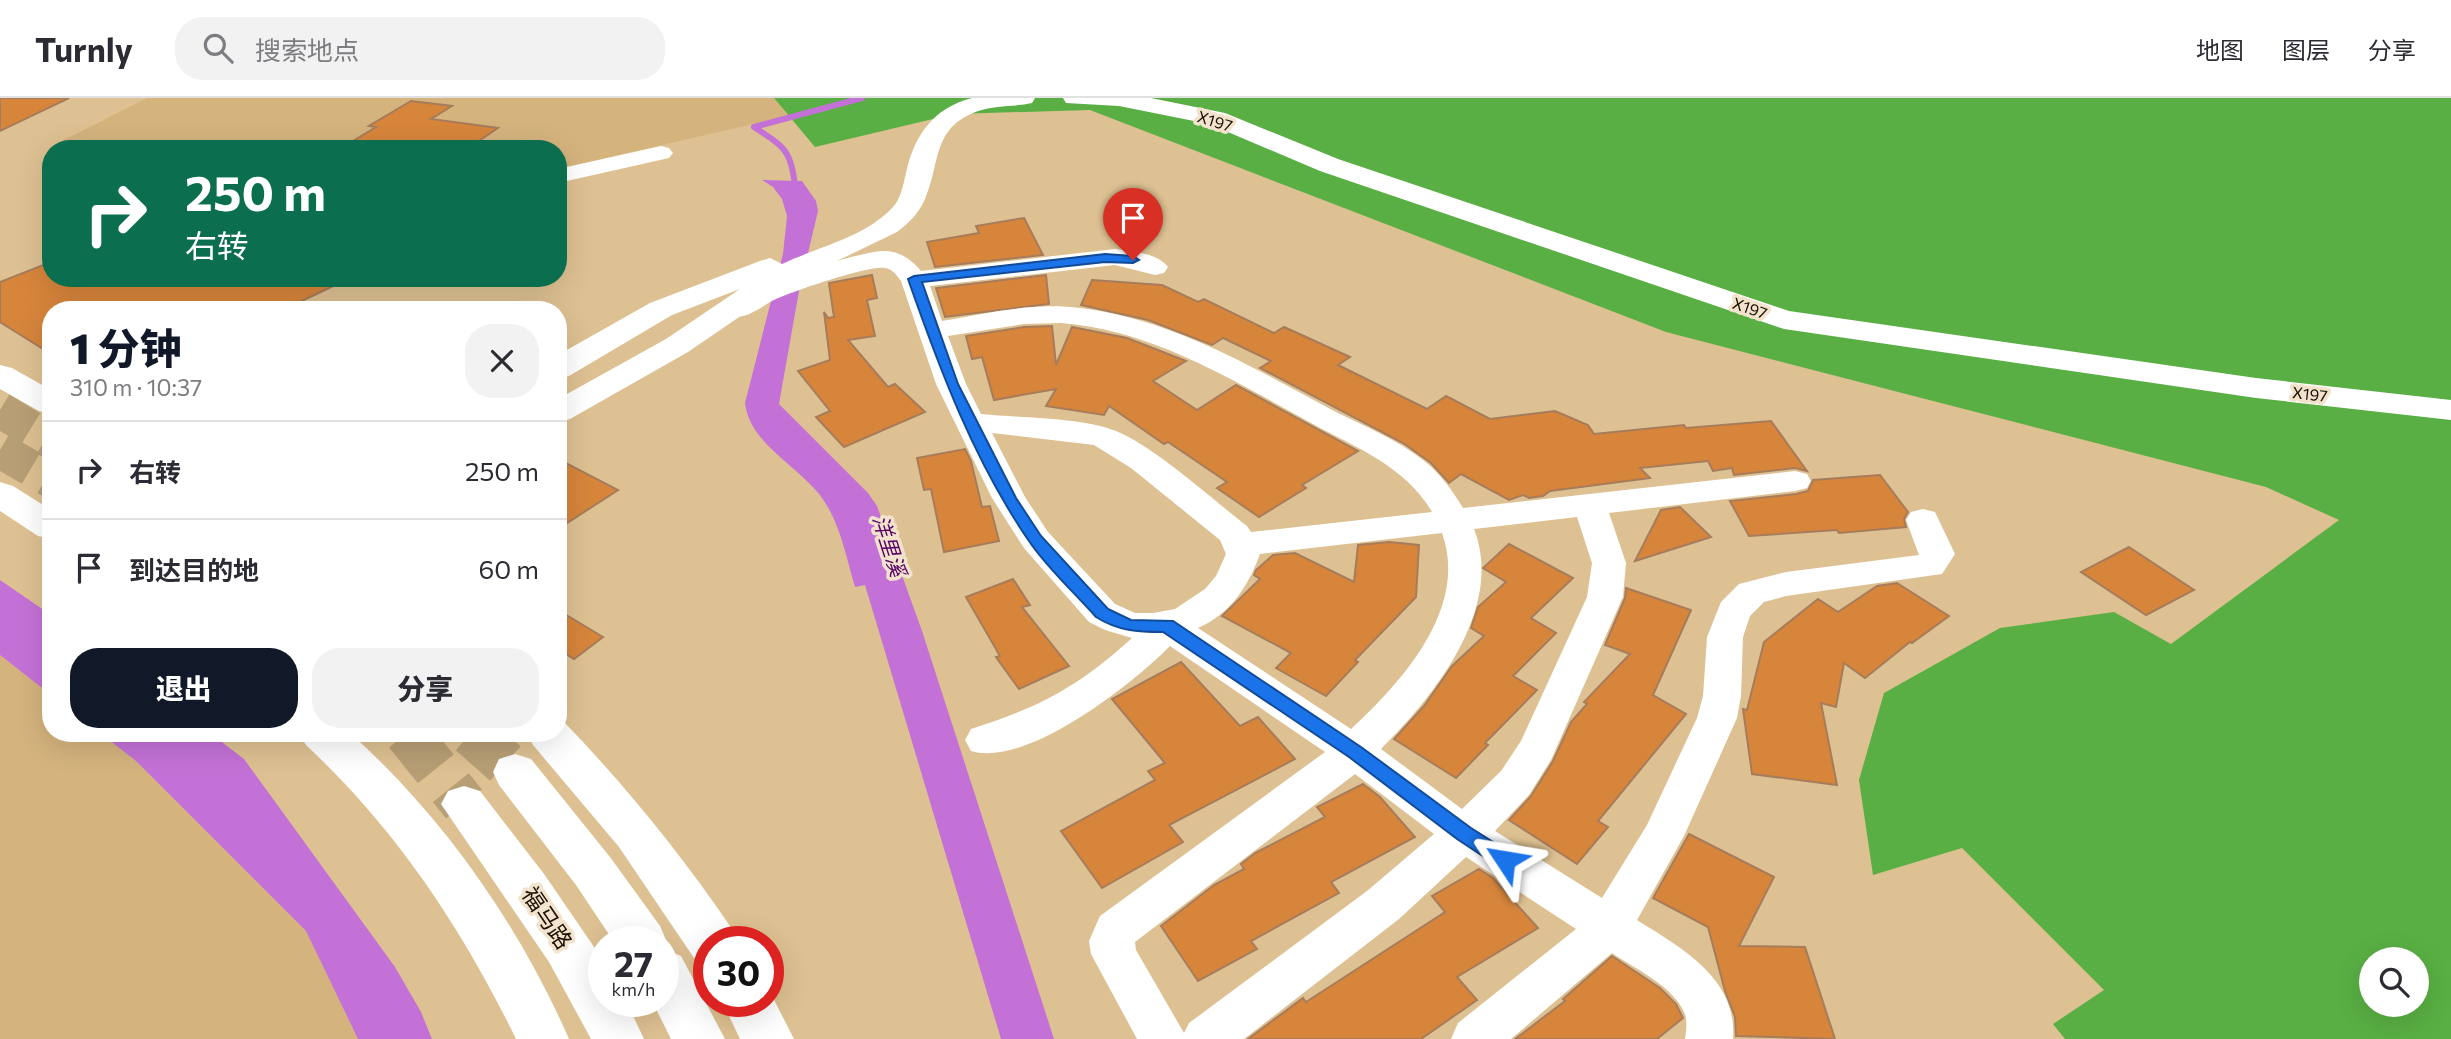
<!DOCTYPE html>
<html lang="zh">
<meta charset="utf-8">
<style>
:root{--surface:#fff;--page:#f2f2f3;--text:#2b2b33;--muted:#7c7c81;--line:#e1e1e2;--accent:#111827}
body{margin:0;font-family:Commissioner,"Noto Sans SC",sans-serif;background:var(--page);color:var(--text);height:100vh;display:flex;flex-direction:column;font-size:26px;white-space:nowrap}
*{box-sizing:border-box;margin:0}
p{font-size:23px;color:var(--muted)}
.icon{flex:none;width:38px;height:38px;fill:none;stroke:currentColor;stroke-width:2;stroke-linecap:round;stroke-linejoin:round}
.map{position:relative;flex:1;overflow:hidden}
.drawer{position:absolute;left:42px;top:203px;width:525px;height:441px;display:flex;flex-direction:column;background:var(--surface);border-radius:28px;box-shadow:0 7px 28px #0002}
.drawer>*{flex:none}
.guide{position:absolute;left:42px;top:42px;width:525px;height:147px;border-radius:28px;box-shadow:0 7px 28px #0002;background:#0b6e4f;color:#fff;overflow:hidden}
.fabs{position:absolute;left:2359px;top:849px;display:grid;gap:14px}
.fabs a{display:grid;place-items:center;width:70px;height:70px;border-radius:50%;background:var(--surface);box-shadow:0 7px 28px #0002;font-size:35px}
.speed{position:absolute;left:588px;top:828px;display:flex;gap:14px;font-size:35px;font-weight:700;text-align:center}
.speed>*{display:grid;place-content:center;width:91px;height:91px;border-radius:50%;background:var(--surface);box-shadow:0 7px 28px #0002;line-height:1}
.speed small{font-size:18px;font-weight:400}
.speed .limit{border:10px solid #d22;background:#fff;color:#111}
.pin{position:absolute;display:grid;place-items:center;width:60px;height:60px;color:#fff;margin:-72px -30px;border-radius:50% 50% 50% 0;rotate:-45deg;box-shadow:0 0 7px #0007}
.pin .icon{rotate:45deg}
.me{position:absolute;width:77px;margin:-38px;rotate:303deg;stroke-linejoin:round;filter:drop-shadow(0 0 5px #0008)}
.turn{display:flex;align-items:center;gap:24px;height:147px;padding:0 28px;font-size:32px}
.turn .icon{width:91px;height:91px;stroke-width:2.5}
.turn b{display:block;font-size:49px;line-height:60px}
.round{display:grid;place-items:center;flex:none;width:74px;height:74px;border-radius:28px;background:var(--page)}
.summary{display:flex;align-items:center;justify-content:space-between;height:119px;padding:0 28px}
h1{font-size:42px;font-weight:800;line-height:52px;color:var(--accent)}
.button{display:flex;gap:14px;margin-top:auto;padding:14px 28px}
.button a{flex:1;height:80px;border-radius:28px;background:var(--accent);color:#fff;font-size:28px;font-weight:800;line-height:80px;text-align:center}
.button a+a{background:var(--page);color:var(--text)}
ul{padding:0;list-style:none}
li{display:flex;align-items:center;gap:21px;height:98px;padding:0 28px;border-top:2px solid var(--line)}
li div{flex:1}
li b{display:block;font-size:26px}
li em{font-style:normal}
header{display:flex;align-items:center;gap:42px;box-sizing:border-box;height:98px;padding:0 35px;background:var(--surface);border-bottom:2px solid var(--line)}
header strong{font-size:33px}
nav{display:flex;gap:38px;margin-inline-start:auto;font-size:24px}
.search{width:490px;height:63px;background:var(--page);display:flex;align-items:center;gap:18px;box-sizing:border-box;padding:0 24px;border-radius:28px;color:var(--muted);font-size:26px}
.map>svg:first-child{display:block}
.built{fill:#d4b37d}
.forest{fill:#59af43;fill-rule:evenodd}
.water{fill:#c371d6}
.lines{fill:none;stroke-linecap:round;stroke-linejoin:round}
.stream{stroke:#c371d6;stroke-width:6}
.building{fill:#d7853b;stroke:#a67c5b;stroke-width:2}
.major-tunnel-far1{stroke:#b79e75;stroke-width:36;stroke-dasharray:36 18;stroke-linecap:butt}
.major-tunnel{stroke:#b79e75;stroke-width:46;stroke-dasharray:46 24;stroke-linecap:butt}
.minor{fill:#fff;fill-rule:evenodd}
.major{fill:#fff;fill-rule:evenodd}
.route{fill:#1a73e8;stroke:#114b97;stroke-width:2}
.labels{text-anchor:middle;stroke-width:7;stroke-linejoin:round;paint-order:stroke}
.far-street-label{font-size:16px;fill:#1b1101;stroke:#f2e4cc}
.water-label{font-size:21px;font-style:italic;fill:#560267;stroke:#f2e4cc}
.near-street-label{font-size:23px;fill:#1b1101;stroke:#f2e4cc}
</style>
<header>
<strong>Turnly</strong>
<div class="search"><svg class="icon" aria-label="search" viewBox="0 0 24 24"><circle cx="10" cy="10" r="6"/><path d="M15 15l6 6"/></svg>搜索地点</div>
<nav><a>地图</a><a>图层</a><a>分享</a></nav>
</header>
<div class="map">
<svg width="2451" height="941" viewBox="0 0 2451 941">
<rect width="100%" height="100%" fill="#dec192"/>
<!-- built -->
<g class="built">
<polygon points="147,0 774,0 788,18 558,71 558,51 87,51 56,46"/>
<polygon points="0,557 51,597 51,635 100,635 136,663 306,833 358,941 0,941"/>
</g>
<!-- forest -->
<path class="forest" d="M774,0H2451V941H2065L2053,926L2104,892L1962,750L1873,777L1859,682L1884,595L2000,530L2114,514L2171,546L2339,422L2266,389L1666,234L1090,12L954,16L815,49ZM2371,861H2417V906H2371Z"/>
<!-- water -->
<g class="water">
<path d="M762,82L802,83L816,103L818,113L799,193L779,306L868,395L877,408L922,533L1054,941H1001L865,487L855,489C847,462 841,430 826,406C805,370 750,349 745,305L783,156L787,118L782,101L773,89Z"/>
<polygon points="0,482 51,517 51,597 0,557"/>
<polygon points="100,635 210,635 244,661 395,869 421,914 432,941 358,941 306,833 136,663"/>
</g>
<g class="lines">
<!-- stream -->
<path class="stream" d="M796,93C790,52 788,51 754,29L862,0"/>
</g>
<!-- building -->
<g class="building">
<polygon points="0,0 69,0 0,33"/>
<polygon points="411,3 452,8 431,21 498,30 467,51 340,51 376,29 369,28"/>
<polygon points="1024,120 1043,157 935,169 927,144 979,135 976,128"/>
<polygon points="51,164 51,180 87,180 95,185 106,180 350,180 283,212 51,212 51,256 0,224 0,184"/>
<polygon points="872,177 877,200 867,202 875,238 848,242 888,289 895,286 925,314 844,349 816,319 830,313 798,273 830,262 824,214 828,220 834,219 829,185"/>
<polygon points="1046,177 1049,206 960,217 945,219 936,190"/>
<polygon points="1092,182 1162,187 1198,204 1204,201 1274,235 1284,229 1350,259 1338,267 1427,311 1446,298 1490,321 1555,313 1588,327 1594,336 1684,327 1686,330 1771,323 1807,373 1795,370 1734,377 1732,370 1713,373 1708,363 1640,370 1650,380 1550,393 1543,398 1529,400 1523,397 1509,402 1461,376 1449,385 1431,365 1403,345 1260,270 1271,263 1223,240 1212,247 1148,222 1081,207"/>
<polygon points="1052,228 1056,267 1072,229 1127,240 1186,263 1153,283 1197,312 1236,287 1358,353 1302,387 1306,390 1259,419 1217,390 1227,384 1168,344 1164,346 1109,308 1104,317 1046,308 1056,291 994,302 982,259 972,261 966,238 1024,229"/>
<polygon points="965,351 971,363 982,409 990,408 999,443 944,454 931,391 924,392 917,360"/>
<polygon points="558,361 618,392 558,431"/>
<polygon points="1880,377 1908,414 1904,421 1906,429 1839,435 1837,432 1749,438 1730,403 1796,396 1808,393 1813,382"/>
<polygon points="1680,409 1711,439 1635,463 1661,412"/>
<polygon points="1389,444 1419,447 1416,499 1355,562 1358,564 1326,598 1276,570 1291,555 1222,518 1260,481 1254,477 1256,472 1273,457 1295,455 1354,484 1358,447"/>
<polygon points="1509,446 1573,480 1531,520 1556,535 1513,578 1537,592 1485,645 1488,647 1456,680 1394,641 1424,608 1452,568 1484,538 1471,530 1478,509 1506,484 1483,470"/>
<polygon points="2129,449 2194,492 2146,517 2081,474"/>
<polygon points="1013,481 1030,507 1022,509 1069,568 1019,591 996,559 1000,558 966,499"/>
<polygon points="1897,485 1949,518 1912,545 1910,544 1865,580 1844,565 1836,609 1821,605 1837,687 1752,676 1743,611 1747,612 1764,544 1818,501 1838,514 1877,488"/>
<polygon points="1626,490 1691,512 1653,597 1686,616 1598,723 1608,729 1577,766 1509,722 1531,698 1553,663 1571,624 1587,606 1584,604 1630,556 1605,547 1625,500"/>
<polygon points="558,512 603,539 574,561 558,551"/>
<polygon points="1181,564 1240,628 1258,619 1295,661 1169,727 1183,744 1102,790 1061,733 1155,682 1148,673 1165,665 1112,601"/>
<polygon points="1363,686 1380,699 1415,739 1331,784 1339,795 1251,843 1257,851 1198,883 1161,828 1214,787 1244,771 1241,766 1255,755 1325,719 1317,709"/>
<polygon points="1689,736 1774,779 1739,848 1805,849 1835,941 1736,938 1735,919 1725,893 1708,829 1653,800"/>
<polygon points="1479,771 1493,780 1538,830 1457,879 1477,902 1421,941 1248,941 1303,900 1306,904 1445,814 1432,798"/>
<polygon points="1612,858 1660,890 1676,906 1683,920 1657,941 1515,941 1565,903 1563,901"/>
</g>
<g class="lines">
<!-- major-tunnel-far1 -->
<g class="major-tunnel-far1">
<polyline points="0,312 51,343"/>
<polyline points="0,352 51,382"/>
</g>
<!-- major-tunnel -->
<g class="major-tunnel">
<polyline points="407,635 464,706"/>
<polyline points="471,635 515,674"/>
</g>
<!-- minor -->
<g class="minor">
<polygon points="661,48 669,50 673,55 669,60 558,85 558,71"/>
<path d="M1115,151C1131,153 1158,155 1168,169L1164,175L1155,177L1115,167L930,188L942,223C988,215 1034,204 1080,210C1172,221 1254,270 1334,313C1364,328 1396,341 1423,362C1440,375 1452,392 1463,410L1795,373L1807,376L1811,383L1807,390L1795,393L1609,415L1626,465L1623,499L1551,662L1529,697L1495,733L1602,800L1647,727L1697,620L1703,598L1707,539L1721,504L1739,486L1786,474L1919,457L1906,422L1911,414L1923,411L1935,414L1955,456L1942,476L1786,498L1764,504L1750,518L1743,539L1741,598L1737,620L1684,738L1637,822C1681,850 1738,880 1733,941H1685C1686,932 1688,922 1684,914C1672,887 1635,871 1612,855L1511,941H1451L1458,925L1576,831L1466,759L1399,821L1244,941H1137L1091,856L1089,843L1100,818L1325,654L1170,548C1133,586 1026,670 971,653L965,642L971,631C1040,609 1078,589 1132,540L1105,532L1089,524L1024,450L992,400L936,286L901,183C897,178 893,171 885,170C869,167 794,193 776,201C759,209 747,223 727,218L723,212C737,192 858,153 884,153C900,153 912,162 921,173ZM1061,225C1153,232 1234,283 1313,326C1357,350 1406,369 1432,414L1251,434L1247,428C1212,401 1155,349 1116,333C1081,319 1020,320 981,316L966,286L948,238L1024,226ZM992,335L1094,347L1131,370L1220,442L1226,456L1216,478L1205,491L1175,511L1153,515H1135L1115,506L1048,434L1025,399ZM1577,419L1592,465L1587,499L1521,643L1501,673L1462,711L1381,651C1434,599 1505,510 1474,431ZM1442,435C1469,510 1402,584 1351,631L1198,530C1230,516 1248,489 1260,456ZM1355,676L1434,736L1367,793L1189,925L1184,935L1136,852L1135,844Z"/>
</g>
<!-- major -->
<g class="major">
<path d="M972,0H1035L1032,5C1014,9 995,7 978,13C931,30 941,65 925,101C919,115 909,125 897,134L783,189L688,254L570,321L558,324V301L666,241L740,191L672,217L569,278L558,281V257L650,205L760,163L770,160L782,166C818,149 865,139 892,110C901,101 903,87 906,75C914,38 933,10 972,0Z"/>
<polygon points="1063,0 1151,0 1225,15 1338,61 1789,213 2256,280 2451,302 2451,322 2256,300 1784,231 1320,73 1209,26 1119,8 1066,5"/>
<polygon points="0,267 12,270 51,292 51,316 39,313 0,291"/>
<polygon points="0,384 13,388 51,412 51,441 38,438 0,413"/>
<path d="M558,621L563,623C625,687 680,755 730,828L737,844H709V865L694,860L619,749L533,647L526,635H558Z"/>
<path d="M299,635H350C443,718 519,827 569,941H516C462,830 396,731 306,647Z"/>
<polygon points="515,656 531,661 610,759 660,828 667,844 664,851 681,858 725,941 671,941 652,903 663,903 663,844 614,844 576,787 499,687 493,674 499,661"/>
<polygon points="464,688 480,693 544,776 603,862 604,903 626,903 644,941 591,941 549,864 441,706 448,693"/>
<polygon points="768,890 794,941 740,941 722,903 768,903"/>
</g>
</g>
<!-- route -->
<path class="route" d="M1105,156L1133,158L1139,162L1133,165L1105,164L922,184L958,286L1016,400L1041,438L1108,511L1131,522L1173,523L1361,649L1471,730L1512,756L1515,762L1512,768L1505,770L1498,768L1457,741L1349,659L1163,534C1138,534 1118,533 1096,519C1074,494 1047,470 1029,443C974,363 940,272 908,181L914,178Z"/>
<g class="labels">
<!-- far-street labels -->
<g class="far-street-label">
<text transform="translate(1215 23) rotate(17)" y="6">X197</text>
<text transform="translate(1750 210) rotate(19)" y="6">X197</text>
<text transform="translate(2310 296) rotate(6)" y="6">X197</text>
</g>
<!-- water labels -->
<g class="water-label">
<text transform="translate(889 448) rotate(72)" y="7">洋里溪</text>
</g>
<!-- near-street labels -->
<g class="near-street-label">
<text transform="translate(547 820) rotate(56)" y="8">福马路</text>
</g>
</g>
</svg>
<div class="fabs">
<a><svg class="icon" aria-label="search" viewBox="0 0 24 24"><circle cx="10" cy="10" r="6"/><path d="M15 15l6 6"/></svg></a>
</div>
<div class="speed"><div>27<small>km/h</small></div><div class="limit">30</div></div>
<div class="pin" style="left:1133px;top:162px;background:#d93025"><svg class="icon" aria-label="arrive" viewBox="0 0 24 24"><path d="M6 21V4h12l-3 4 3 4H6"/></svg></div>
<svg class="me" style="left:1505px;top:762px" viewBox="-20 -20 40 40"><path d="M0-17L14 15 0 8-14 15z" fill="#1a73e8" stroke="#fff" stroke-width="4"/></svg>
<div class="guide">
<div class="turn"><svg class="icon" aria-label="right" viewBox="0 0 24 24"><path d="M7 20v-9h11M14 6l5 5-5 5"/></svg><div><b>250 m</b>右转</div></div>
</div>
<section class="drawer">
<div class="summary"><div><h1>1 分钟</h1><p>310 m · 10:37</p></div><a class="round"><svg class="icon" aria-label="close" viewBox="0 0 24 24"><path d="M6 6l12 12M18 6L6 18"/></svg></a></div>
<ul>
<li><svg class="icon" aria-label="right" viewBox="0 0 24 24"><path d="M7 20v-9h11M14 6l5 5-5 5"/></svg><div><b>右转</b></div><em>250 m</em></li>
<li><svg class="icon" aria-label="arrive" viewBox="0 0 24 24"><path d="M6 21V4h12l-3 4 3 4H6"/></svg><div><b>到达目的地</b></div><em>60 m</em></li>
</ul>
<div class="button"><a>退出</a><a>分享</a></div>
</section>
</div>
